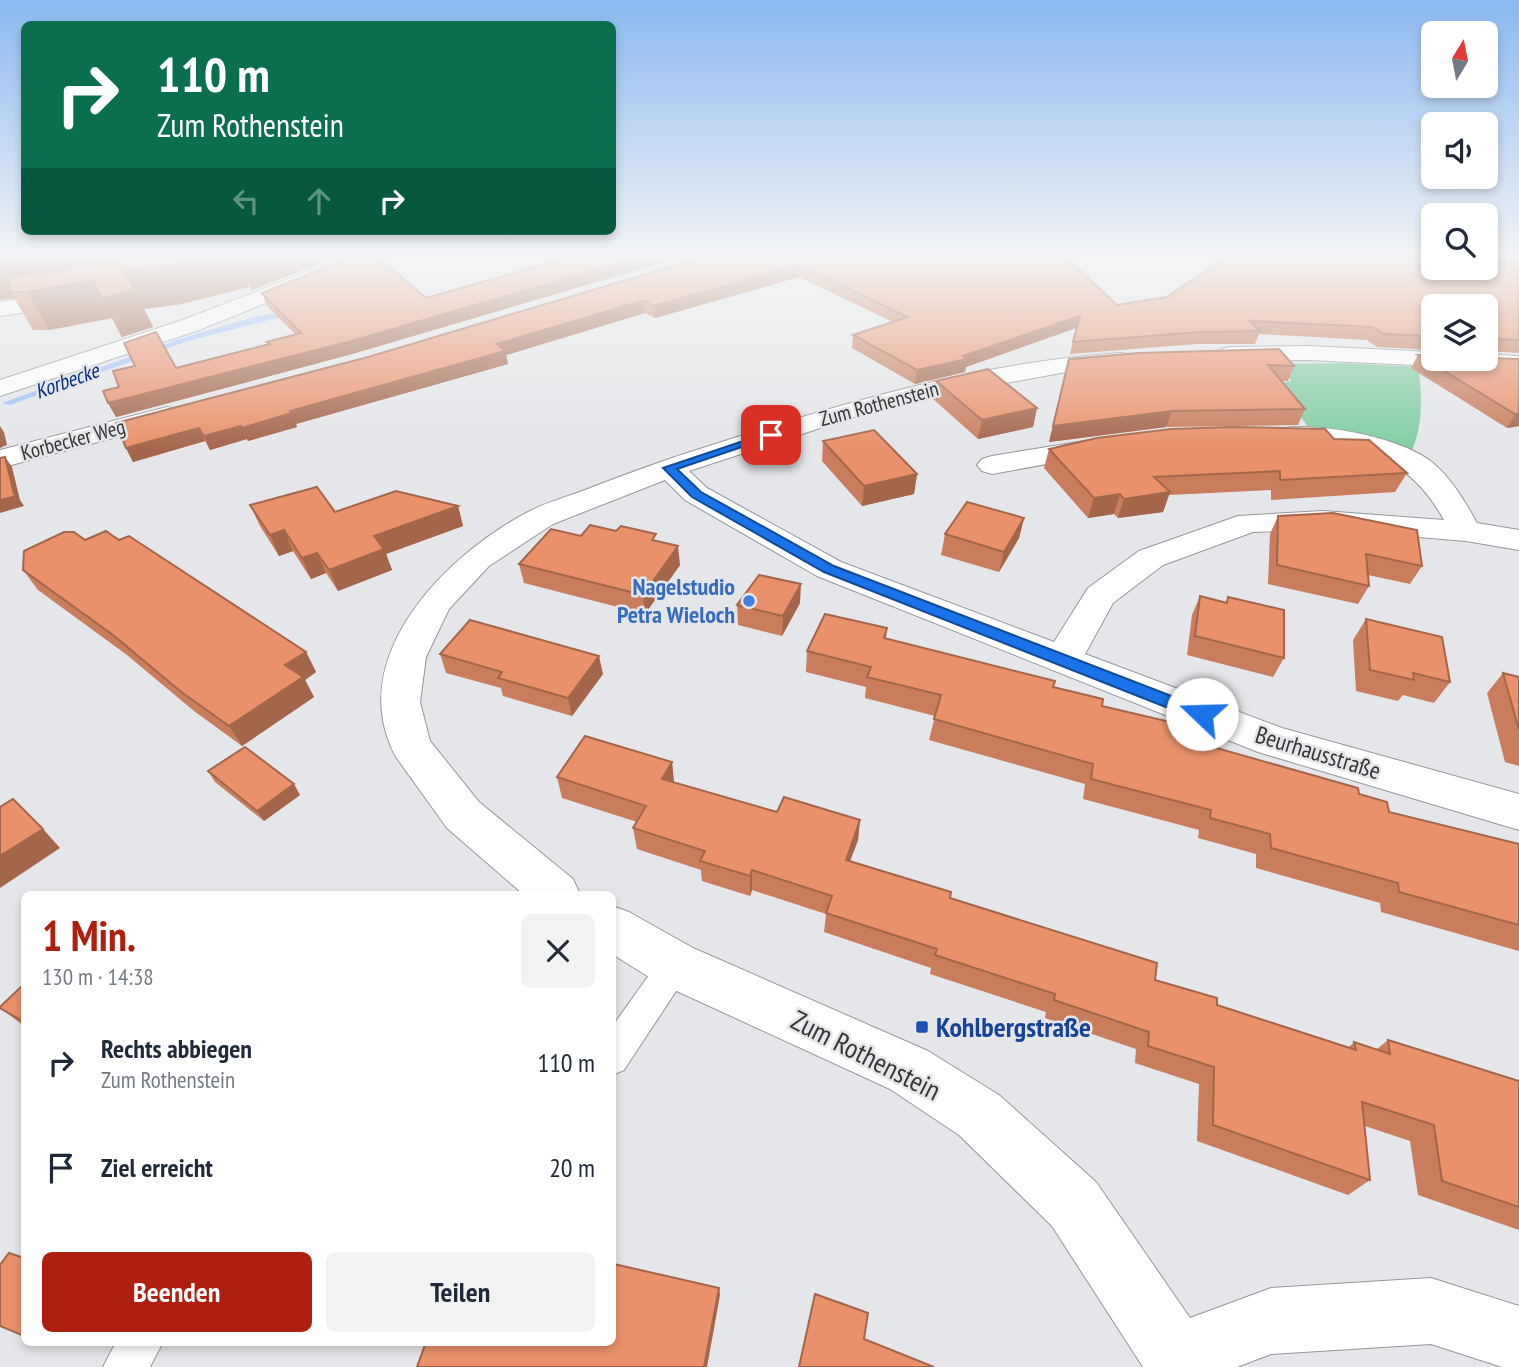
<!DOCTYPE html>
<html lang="de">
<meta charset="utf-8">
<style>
:root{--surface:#fff;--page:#f2f2f3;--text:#1f2937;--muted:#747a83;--accent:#ae1f0f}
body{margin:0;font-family:"PT Sans Narrow",sans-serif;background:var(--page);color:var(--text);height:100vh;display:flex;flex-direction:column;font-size:26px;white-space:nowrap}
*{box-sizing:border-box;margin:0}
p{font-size:23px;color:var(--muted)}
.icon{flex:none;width:38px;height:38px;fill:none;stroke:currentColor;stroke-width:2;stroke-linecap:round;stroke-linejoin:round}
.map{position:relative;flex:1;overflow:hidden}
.drawer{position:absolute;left:21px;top:891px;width:595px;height:455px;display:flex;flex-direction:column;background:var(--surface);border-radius:10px;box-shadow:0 4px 10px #0003}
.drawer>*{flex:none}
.banner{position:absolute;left:21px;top:21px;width:595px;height:214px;border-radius:10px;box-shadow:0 4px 10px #0003;background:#0b6e4f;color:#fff;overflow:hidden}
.needle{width:46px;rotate:10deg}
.controls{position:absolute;left:1421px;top:21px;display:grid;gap:14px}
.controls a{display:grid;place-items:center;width:77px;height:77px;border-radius:10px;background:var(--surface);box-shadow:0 4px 10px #0003;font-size:35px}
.pin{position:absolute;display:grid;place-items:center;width:60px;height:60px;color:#fff;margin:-30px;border-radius:14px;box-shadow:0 4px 10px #0006}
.me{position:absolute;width:77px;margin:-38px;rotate:291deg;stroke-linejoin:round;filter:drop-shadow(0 0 5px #0008)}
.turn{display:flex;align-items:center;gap:24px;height:147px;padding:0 21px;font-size:32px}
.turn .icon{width:91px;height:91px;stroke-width:2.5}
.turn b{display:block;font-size:49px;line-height:60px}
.lanes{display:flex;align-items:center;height:66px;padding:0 21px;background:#0003;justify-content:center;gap:35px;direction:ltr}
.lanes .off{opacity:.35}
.round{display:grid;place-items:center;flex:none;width:74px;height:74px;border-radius:10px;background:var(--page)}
.head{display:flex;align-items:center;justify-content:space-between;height:119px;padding:0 21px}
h1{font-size:42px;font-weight:700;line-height:52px;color:var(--accent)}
.primary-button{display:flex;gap:14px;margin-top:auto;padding:14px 21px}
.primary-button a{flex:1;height:80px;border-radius:10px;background:var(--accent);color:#fff;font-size:28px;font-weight:700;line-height:80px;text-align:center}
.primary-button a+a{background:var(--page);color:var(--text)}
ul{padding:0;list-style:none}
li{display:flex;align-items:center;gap:21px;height:105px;padding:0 21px}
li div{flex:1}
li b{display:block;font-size:26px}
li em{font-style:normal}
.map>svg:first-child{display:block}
.green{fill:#80cda2}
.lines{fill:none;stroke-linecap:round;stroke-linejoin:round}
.stream{fill:#9dbefc;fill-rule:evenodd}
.service-casing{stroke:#949699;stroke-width:2}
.minor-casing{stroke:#949699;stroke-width:2}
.service{fill:#fff;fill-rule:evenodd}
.minor{fill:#fff;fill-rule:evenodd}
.wall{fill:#c97d5c}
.shaded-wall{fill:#a4664b}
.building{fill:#ea916b;stroke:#a4664b;stroke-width:2}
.route{fill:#1a73e8;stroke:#114b97;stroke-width:2}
.shop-dot{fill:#3f7fe0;stroke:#e5e6e9;stroke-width:2.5}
.transit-dot{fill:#1a4fb4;stroke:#e5e6e9;stroke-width:2.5}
.labels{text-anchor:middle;stroke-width:5;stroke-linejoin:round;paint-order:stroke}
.far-water-label{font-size:21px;font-style:italic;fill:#072f85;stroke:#e5e6e9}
.far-street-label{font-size:21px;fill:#373738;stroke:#e5e6e9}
.shop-label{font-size:24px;font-weight:bold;fill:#366cbe;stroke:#e5e6e9;text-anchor:end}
.street-label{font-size:24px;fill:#373738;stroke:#e5e6e9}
.near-transit-label{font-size:28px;font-weight:bold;fill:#164399;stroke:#e5e6e9;text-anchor:start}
.near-street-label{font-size:28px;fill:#373738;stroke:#e5e6e9}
</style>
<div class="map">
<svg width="1519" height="1367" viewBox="0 0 1519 1367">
<rect width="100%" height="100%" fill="#e5e6e9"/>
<!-- green -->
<path class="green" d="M1345,363L1418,367C1423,393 1423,435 1408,457L1313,434L1277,383L1292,381L1276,364Z"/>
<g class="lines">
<!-- stream -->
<polygon class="stream" points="294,309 298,311 297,313 188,341 10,405 2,403 182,338 254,317"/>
<!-- service casing -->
<g class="service-casing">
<g id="service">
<polygon points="671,258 686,258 695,265 693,268 683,268"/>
<polygon points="675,950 686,954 691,965 686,976 624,1070 612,1075 612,1027 664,954"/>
<polygon points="116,1342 163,1342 150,1367 103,1367"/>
</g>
</g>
<!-- minor casing -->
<g class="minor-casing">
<g id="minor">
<polygon points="342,258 371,258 368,262 199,330 0,396 0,380 183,320"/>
<polygon points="72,292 80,294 83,299 80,304 0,316 0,302"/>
<polygon points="1309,346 1433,352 1433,359 1486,359 1486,354 1519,356 1519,370 1309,360 1230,361 1221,359 1218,354 1221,349 1230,347"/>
<path d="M1121,353L1130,355L1133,360L1130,365L1077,370L962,391L854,417L689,471L707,488L841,562L1054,642L1088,588L1139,551L1238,516L1323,511L1444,520C1413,464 1377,450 1315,446C1301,445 1286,445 1272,442L1268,436L1272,430C1312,420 1400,436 1433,463C1452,479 1465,502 1477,523L1519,530V550L1466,541L1323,529L1253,532L1163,565L1113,603L1085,654L1282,728L1519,794V830L1258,752L817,576L685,500L665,480L553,524L489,566L449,609L426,657L420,702L430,741L479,802L573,879L580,894H523L447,828L396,757C342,657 448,553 530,511C547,502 567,497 585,490C626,474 667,459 709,446C843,403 980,362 1121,353Z"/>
<polygon points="167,407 177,409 180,415 177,421 0,468 0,450"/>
<polygon points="1097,439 1107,441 1111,447 1107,453 992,474 982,471 977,465 982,459 992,456"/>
<polygon points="612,906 629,912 693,948 928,1051 999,1095 1096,1182 1190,1318 1271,1288 1431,1278 1519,1306 1519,1367 1502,1367 1431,1344 1271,1354 1237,1367 1143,1367 1052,1226 959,1135 890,1089 657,982 612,954"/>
</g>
</g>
<!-- service -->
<use href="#service" class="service"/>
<!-- minor -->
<use href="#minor" class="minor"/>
</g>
<!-- wall -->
<g class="wall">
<polygon points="0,258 334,258 252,290 249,287 181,304 144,309 153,327 122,337 112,318 49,330 33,330 14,298 0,300"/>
<polygon points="566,258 678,258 352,354 116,417 108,403 119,387 176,368 268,344 267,342 295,334 267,306 262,293 426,298"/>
<polygon points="700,258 1067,258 1117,305 1433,268 1495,270 1497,269 1493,258 1519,258 1519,353 1486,351 1486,352 1486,306 1433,306 1433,350 1377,347 1367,340 1259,334 1255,344 1197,344 1070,354 1076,328 966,367 965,372 915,384 852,348 853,335 893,322 799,277 655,318 645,313 506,355 508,364 296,424 297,427 248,441 247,439 210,450 205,441 133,462 126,448 368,357"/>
<polygon points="1418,355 1519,359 1519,426 1507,428 1411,368"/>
<polygon points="1069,359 1294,366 1288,381 1281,381 1305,409 1298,425 1166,427 1049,442"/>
<polygon points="936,381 1037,408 1033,427 978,439 933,399"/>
<polygon points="1334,439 1407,473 1395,492 1271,500 1271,490 1169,495 1163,512 1118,518 1114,514 1088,518 1044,468 1049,449"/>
<polygon points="823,441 917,474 914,494 862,506 822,461"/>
<polygon points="250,505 335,512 458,506 463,526 386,554 392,570 338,591 326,573 311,579 293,551 279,556 260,526"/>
<polygon points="1278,516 1422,566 1410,584 1368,575 1369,586 1358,604 1268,584 1270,534"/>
<polygon points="1024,518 1019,538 999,572 941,555 945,534"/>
<polygon points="581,536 657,541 680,565 645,614 524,583 519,564"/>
<polygon points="85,540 119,540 306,652 316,672 305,680 314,697 242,746 194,711 127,655 38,590 23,570"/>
<polygon points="1200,596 1226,602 1228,597 1284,658 1273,677 1187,655 1192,615"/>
<polygon points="800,603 782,636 738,625 737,605"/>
<polygon points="1366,619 1450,682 1434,703 1403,695 1398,701 1356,691 1353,640"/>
<polygon points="887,628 886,638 1053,687 1102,706 1182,732 1213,747 1359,794 1389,812 1519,844 1519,951 1381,912 1380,903 1256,868 1256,854 1198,838 1199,830 1083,799 1085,784 929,740 935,716 865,698 866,687 806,672 807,651"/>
<polygon points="440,654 603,674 572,716 503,696 501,688 446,673"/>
<polygon points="1503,673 1519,677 1519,766 1505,762 1487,693"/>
<polygon points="672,762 674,782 777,812 860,820 858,840 850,861 950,898 1217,1005 1348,1048 1354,1042 1377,1049 1388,1040 1519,1081 1519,1230 1418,1195 1410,1141 1365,1126 1370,1180 1348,1195 1197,1141 1199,1084 1135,1063 1136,1049 1045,1018 1046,1012 930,974 931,968 824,932 826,914 752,890 750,896 702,881 701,870 637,849 633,828 637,822 562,798 557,777"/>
<polygon points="208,771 300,795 264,821 215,782"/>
<polygon points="24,984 24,1026 0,1008"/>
</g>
<!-- shaded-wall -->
<g class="shaded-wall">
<polygon points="0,258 238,258 249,287 181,304 144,309 153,327 122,337 112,318 49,330 27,292 10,292 14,298 0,300"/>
<polygon points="239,258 334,258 252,290"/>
<polygon points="637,258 678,258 352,354 116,417 108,403"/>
<polygon points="799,265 799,277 655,318 653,306"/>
<polygon points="644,300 645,313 506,355 508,364 296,424 297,427 248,441 242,428 497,344"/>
<polygon points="1080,316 1076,328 966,367 965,372 915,384 917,370"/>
<polygon points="1037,408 1033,427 978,439 982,420"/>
<polygon points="1172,411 1166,427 1049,442 1053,426"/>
<polygon points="1515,414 1519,414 1519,426 1507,428"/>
<polygon points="0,426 4,432 7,445 0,448"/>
<polygon points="241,426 247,439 210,450 204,436"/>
<polygon points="199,428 205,441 133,462 126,448"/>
<polygon points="5,457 12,467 20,500 24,506 0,513 0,500 14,494"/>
<polygon points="917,474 914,494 862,506 864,486"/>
<polygon points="1170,492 1163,512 1118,518 1124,499"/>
<polygon points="1120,494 1114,514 1088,518 1094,498"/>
<polygon points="458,506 463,526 386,554 392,570 338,591 329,570 374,536"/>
<polygon points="1024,518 1019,538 999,572 1004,552"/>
<polygon points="284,530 293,551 279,556 270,535"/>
<polygon points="678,546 680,565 645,614 643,595"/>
<polygon points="317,553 326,573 311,579 302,558"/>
<polygon points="801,584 800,603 782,636 783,616"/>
<polygon points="306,652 316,672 305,680 314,697 242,746 229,726 285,665"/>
<polygon points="599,656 603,674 572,716 568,698"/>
<polygon points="672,762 674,783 662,779"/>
<polygon points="294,784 300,795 264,821 257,811"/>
<polygon points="860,820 858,840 843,880 846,860"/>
<polygon points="43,829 60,848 0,888 0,856"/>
<polygon points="752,870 752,890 750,896 750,876"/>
<polygon points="719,1288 720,1295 707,1367 704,1367"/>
</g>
<!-- building -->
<g class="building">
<polygon points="127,258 203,258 164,267 125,271 134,289 102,299 93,280 27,292 10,292 9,277 83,268"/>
<polygon points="348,258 379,258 426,298 566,258 637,258 348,342 108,403 103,391 119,387 113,371 135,366 124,343 156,332 176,368 270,344 267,342 301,333 262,293"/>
<polygon points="700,258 1067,258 1117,305 1167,297 1224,258 1430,258 1433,260 1433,268 1482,268 1495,270 1505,264 1503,258 1519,258 1519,340 1494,339 1491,344 1486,344 1486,306 1433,306 1433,336 1384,334 1373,327 1250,321 1260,331 1201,332 1073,342 1080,316 963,356 967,359 917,370 853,335 908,317 799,265 653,306 644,300 497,344 505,351 290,411 292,413 242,428 241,426 204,436 199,428 126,448 116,423 368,357"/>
<polygon points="1279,349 1294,366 1268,365 1305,409 1172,411 1053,426 1069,359 1139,353"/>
<polygon points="1418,355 1433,355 1433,359 1486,359 1486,358 1519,359 1519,414 1515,414"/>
<polygon points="988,369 1037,408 982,420 936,381"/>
<polygon points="1232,427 1325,429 1334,439 1369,440 1407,473 1280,480 1280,471 1154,477 1170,492 1124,499 1120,494 1094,498 1049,449 1097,438 1171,429"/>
<polygon points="874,430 917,474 864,486 823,441"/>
<polygon points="5,457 14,494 17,496 0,500 0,458"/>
<polygon points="317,487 335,512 396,491 458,506 374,536 384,549 329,570 317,553 302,558 284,530 270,535 250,505"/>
<polygon points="967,502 1024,518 1004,552 945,534"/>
<polygon points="1333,513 1417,530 1422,566 1366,554 1369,586 1277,565 1278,516"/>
<polygon points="590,525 616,531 621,526 656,534 652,540 678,546 643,595 519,564 551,529 581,536"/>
<polygon points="106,531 119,540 129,536 306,652 285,665 303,677 229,726 180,691 113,635 23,570 24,551 64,532 74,532 85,540"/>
<polygon points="759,575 801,584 783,616 737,605"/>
<polygon points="1200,596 1227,603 1228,597 1284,610 1284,658 1195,636"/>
<polygon points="825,614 887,628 884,638 1055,681 1053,687 1103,699 1102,706 1183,725 1182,732 1213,739 1213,747 1358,788 1359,794 1387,802 1389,812 1519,844 1519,925 1399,892 1398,883 1271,848 1270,834 1210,818 1211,810 1091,779 1093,764 934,719 941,695 867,677 871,667 807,651"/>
<polygon points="1366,619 1442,637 1450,682 1413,673 1414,680 1370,670"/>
<polygon points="470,620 599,656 568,698 498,678 502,672 440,654"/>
<polygon points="1503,673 1519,677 1519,730"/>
<polygon points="585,736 672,762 662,779 777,812 784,797 860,820 846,860 951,892 950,898 1157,963 1155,980 1217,998 1217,1005 1356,1050 1354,1042 1390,1054 1388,1040 1519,1081 1519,1207 1442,1181 1434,1125 1362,1102 1370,1180 1213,1125 1214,1067 1148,1046 1149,1032 1054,1000 1055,994 935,955 937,949 826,913 832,896 752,870 750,876 700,861 705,851 633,828 646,806 557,777"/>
<polygon points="245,747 294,784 257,811 208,771"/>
<polygon points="13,799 43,829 0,856 0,807"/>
<polygon points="24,984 24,1022 0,1008 0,1007"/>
<polygon points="9,1253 24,1258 24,1336 0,1326 0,1265"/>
<polygon points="614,1264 719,1288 704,1367 417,1367 426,1342 612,1342 612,1268"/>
<polygon points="815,1294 868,1313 864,1339 934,1367 799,1367"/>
</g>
<!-- sky -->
<linearGradient id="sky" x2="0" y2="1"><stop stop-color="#8ab8f0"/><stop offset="0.57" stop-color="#f3f4f5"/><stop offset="1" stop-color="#f3f4f5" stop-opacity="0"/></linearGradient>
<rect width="1519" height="450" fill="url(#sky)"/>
<!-- route -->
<polygon class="route" points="767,433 777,435 677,469 701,492 834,566 1208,710 1210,714 1208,719 1196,719 824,572 692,497 663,468"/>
<!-- markers -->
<circle class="shop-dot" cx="749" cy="601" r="7"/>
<rect class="transit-dot" x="915" y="1020" width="14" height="14" rx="3.5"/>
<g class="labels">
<!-- far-water labels -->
<g class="far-water-label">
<text transform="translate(67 381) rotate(-20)" y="7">Korbecke</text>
</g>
<!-- far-street labels -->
<g class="far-street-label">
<text transform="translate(879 404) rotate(-15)" y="7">Zum Rothenstein</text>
<text transform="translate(73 440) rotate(-15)" y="7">Korbecker Weg</text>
</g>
<!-- shop labels -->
<g class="shop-label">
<text x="735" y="595">Nagelstudio<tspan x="735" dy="28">Petra Wieloch</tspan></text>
</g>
<!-- street labels -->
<g class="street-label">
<text transform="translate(1318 753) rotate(17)" y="8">Beurhausstraße</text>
</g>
<!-- near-transit labels -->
<g class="near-transit-label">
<text x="936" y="1037">Kohlbergstraße</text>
</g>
<!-- near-street labels -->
<g class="near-street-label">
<text transform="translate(866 1055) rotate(27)" y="10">Zum Rothenstein</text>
</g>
</g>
</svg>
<div class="controls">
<a><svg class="needle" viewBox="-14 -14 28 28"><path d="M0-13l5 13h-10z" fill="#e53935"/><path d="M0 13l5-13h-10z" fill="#747a83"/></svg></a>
<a><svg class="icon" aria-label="sound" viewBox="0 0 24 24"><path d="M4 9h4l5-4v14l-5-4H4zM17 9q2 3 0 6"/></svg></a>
<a><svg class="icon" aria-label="search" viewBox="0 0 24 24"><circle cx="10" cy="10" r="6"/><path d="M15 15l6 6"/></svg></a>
<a><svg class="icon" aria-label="layers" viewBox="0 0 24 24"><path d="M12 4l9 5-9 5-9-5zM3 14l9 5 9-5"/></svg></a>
</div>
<div class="pin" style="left:771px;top:435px;background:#d93025"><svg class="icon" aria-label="arrive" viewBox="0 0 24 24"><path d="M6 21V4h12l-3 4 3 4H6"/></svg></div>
<svg class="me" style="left:1202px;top:714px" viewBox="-20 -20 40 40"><circle r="19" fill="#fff"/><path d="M0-13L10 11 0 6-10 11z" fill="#1a73e8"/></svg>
<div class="banner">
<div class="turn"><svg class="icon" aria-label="right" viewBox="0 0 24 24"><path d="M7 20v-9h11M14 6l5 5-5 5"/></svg><div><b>110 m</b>Zum Rothenstein</div></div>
<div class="lanes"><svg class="icon off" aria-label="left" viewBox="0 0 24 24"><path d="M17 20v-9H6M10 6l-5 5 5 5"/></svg><svg class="icon off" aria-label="ahead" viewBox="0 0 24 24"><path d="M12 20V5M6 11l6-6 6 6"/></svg><svg class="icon" aria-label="right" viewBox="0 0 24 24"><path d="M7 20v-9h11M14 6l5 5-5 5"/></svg></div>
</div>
<section class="drawer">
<div class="head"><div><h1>1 Min.</h1><p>130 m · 14:38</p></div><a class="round"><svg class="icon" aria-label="close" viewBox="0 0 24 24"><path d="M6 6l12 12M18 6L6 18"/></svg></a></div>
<ul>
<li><svg class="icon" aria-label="right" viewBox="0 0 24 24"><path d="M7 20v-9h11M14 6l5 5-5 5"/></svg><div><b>Rechts abbiegen</b><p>Zum Rothenstein</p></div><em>110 m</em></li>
<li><svg class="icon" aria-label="arrive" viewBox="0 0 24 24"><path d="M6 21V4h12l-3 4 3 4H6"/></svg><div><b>Ziel erreicht</b></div><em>20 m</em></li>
</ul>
<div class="primary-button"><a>Beenden</a><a>Teilen</a></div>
</section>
</div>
